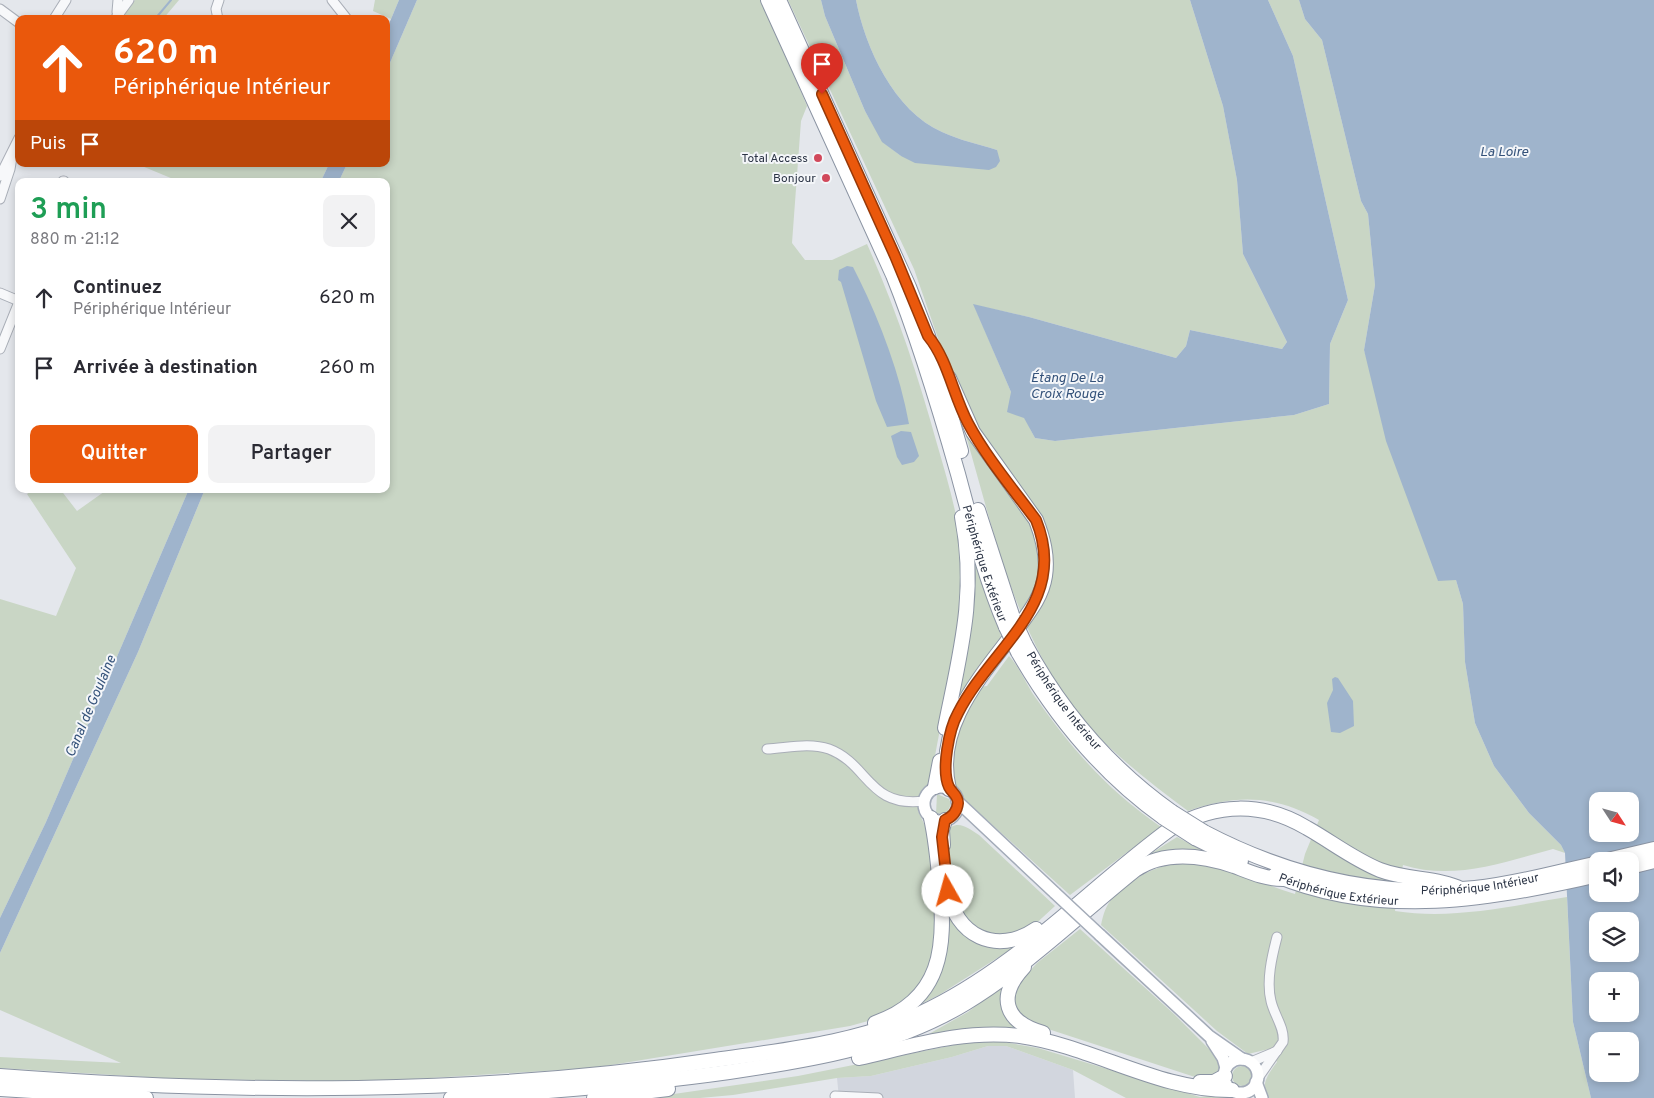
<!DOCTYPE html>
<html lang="fr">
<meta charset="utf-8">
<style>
:root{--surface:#fff;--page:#f2f2f3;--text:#2b2b33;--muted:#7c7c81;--accent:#ea580c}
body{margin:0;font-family:Overpass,sans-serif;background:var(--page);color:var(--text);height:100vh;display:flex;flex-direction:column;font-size:19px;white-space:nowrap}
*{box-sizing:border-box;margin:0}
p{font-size:16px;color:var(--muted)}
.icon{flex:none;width:28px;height:28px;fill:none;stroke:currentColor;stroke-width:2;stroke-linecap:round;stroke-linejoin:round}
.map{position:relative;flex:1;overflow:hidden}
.sheet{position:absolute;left:15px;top:178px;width:375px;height:315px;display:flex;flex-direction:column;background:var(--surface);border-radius:10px;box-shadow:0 2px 8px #0003}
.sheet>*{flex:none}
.banner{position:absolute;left:15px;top:15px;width:375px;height:152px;border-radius:10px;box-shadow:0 2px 8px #0003;background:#ea580c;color:#fff;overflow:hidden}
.needle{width:32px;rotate:126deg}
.fabs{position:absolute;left:1589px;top:792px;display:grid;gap:10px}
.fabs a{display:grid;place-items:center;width:50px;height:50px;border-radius:10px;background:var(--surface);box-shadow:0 2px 8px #0003;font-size:25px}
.pin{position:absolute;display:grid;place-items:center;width:42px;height:42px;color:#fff;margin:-51px -21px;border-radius:50% 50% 50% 0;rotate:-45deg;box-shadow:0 0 5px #0007}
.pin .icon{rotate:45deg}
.me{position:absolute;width:55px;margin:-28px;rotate:353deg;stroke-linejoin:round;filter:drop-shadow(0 0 4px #0008)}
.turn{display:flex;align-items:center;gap:18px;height:105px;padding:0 15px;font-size:22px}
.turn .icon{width:65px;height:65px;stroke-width:2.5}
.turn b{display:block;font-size:35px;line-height:42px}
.then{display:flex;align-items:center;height:48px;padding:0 15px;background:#0003;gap:10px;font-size:19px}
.round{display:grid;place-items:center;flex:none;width:52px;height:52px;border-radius:10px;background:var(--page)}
.headline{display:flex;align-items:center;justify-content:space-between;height:85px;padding:0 15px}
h1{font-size:30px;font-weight:600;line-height:38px;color:#1e9e55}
.button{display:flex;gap:10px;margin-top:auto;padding:10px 15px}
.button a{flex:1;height:58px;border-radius:10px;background:var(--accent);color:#fff;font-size:20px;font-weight:600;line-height:58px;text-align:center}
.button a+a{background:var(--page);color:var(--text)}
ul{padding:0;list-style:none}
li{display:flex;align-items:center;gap:15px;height:70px;padding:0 15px}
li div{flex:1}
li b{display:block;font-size:19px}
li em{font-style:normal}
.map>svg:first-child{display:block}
.built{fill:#d2d6de}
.green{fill:#c9d6c5}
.water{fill:#9fb4cc;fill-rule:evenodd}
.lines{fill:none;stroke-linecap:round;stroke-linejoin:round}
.stream{stroke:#9fb4cc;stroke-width:2}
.minor-casing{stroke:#a9aeb7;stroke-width:11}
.major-casing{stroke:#a3abb8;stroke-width:14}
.highway-casing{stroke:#8b94a3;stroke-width:16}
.minor{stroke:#f7f8fa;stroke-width:9}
.major{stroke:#fff;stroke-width:11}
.highway{stroke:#fff;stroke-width:14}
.major-bridge-casing{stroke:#a3abb8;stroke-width:14;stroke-linecap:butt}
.highway-bridge-casing{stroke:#8b94a3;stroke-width:16;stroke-linecap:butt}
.major-bridge{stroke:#fff;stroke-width:11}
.highway-bridge{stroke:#fff;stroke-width:14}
.route-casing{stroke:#983908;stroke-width:12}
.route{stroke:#ea580c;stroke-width:9}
.poi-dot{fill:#d1495b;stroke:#f4f6f9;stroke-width:2}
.labels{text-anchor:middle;stroke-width:4;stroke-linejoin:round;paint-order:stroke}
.poi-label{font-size:12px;fill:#2b3445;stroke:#f4f6f9;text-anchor:end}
.street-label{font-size:12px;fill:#2b3445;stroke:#f4f6f9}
.water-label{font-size:14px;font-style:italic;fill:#34527a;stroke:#f4f6f9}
</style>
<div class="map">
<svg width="1654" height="1098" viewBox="0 0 1654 1098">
<rect width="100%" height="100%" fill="#e4e7ec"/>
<!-- built -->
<polygon class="built" points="988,1046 1006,1046 1073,1070 1075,1098 839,1098 837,1078 871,1076 952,1057"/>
<!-- green -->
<g class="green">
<polygon points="135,0 179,0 163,19 120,19"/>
<polygon points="375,0 399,0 391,19 373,11"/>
<path d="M417,0H762L807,106L801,121L792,243L805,260H832L867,244C896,309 918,375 937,444C951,492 966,542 963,592C960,655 939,720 931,783L920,796L918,811L928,832L935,899L955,896L945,833C956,818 967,827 979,835L1055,906L1030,929L1016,936L1013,948L939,995L911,1009L850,1026L593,1068L382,1081H321L179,1079L0,1068V1057L121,1063L0,1010V953L138,652L205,489H386V181H339L347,164H386V72Z"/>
<path d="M788,0H821L825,16L865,111L883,142L901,156L997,150C978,144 959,140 942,132C894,111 865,47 856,0H1190L1223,106L1237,180L1243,254L1287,342L1282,349L1190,330L1186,346L1176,358L1029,317L974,305L1011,392L1035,438L1055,441L1294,415L1329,404L1330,344L1348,300L1293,56L1268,0H1299L1305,19L1322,40L1361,201L1368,214L1375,285L1364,350L1438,580H1456L1463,604L1465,662L1475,723L1494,766L1529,813L1561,845L1565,853L1553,849C1504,862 1454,881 1403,865L1397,893L1395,911C1453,920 1511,906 1567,897L1573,1022L1591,1098H1267C1260,1084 1269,1073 1277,1062L1269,1049L1248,1054L1217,1031L1101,925C1106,902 1111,898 1130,883C1184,842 1239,877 1295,894L1305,854L1319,820C1275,795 1236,794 1188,811C1156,787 1123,762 1095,733C1019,652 996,539 966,436L976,429L958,396L914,269Z"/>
<polygon points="137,164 329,164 321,181 178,181"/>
<polygon points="34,489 60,489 77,511 108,489 189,489 46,822 0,918 0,599 56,616 76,568 27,494"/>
<polygon points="973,555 1003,642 957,703 955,702"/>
<path d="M1009,656C1021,669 1027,687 1038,701C1075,753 1109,791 1161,827L1070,895L968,803C964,798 959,793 956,787C939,759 966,713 978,687L987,686Z"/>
<polygon points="937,794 949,799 951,804 947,813 936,814"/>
<polygon points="1177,837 1216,858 1136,863"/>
<path d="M1080,929L1174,1014L1216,1056L1221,1065C1216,1075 1211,1078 1201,1079L1042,1027L927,1038V1035L968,1012L1006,982L1016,986L1037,963Z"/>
<polygon points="998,1041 1038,1048 1200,1097 1218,1095 1231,1098 1126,1098 1073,1070 1006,1046 988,1046 952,1057 871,1076 837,1078 733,1095 700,1098 646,1098 798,1076 959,1044"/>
<circle cx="1242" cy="1076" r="10"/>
</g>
<!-- water -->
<g class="water">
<polygon points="399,0 417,0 386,72 386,31"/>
<path d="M821,0H856C865,47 894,111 942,132C959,140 978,144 997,150L1000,161L996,167L989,170L915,163L901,156L882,142L865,111L825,16Z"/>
<polygon points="1190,0 1268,0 1293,56 1348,300 1330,344 1329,404 1294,415 1055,441 1035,438 1024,418 1007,412 1011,392 973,304 1029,317 1176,358 1186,346 1190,330 1282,349 1287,342 1243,254 1237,180 1223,106"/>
<path d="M1299,0H1654V1098H1591L1573,1022L1565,853L1561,845L1529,813L1494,766L1475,723L1465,662L1463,604L1456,580L1438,581L1386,441L1364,350L1375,285L1368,214L1361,201L1322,40L1305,19ZM1598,801H1630V834H1598ZM1598,861H1630V894H1598ZM1598,921H1630V954H1598ZM1598,981H1630V1014H1598ZM1598,1041H1630V1074H1598Z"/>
<polygon points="329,164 347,164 339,181 321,181"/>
<path d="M847,266L853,267L859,279C881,324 900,374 909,424L887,427L876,401L841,282L838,280L839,270Z"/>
<polygon points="901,431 911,432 919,456 914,462 902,465 897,457 891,436"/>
<polygon points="189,489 205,489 138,652 0,953 0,918 46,822"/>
<polygon points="1335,677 1338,678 1353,701 1354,726 1340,733 1331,732 1327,703 1333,690 1332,679"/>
</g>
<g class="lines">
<!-- stream -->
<polyline class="stream" points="155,19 171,0"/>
<!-- minor casing -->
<g class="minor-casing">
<g id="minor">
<polyline points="118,0 117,12 119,15"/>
<polyline points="332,0 347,19"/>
<polyline points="0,9 19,23"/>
<polyline points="54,19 66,0"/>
<polyline points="115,19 129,0"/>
<polyline points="218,19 216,9 219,0"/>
<polyline points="0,176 19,138"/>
<polyline points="63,181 64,181"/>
<polyline points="0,199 10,169 13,151"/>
<polyline points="0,293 19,301"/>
<polyline points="0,349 19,302"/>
<path d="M767,749C787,748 809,742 829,749C869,764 868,808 924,801"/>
<polyline points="1251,1062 1277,1051"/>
<path d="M1258,1078L1283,1042C1285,1028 1274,1015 1271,1001C1266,981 1272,956 1277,937"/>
<polyline points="835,1096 878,1098"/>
</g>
</g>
<!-- major casing -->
<g class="major-casing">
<g id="major">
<circle cx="941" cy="804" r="17"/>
<polyline points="957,801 1055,893"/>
<polyline points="1100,935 1209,1036 1242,1059"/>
<polyline points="1212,1041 1223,1058 1226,1068"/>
<circle cx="1241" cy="1076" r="17"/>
<polyline points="1256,1082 1262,1098"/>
</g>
</g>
<!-- highway casing -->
<g class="highway-casing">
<g id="highway">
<path id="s1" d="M768,0L893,275C919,340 939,407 958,474C972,526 985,578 1006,627"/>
<polyline points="779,0 909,287 928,336 961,451"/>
<path d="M949,378L973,432L1036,520C1043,538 1048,556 1045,576C1042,596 1030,611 1019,626C984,673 933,726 949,789"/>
<polyline points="978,510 1013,618"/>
<path id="s2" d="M1025,644C1061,711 1110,768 1172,812"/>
<path d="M1018,652C1056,718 1102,774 1164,818"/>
<path d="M945,728C960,653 977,594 962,517"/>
<polyline points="935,787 940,761"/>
<path id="s3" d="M1204,832C1288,876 1380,898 1475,888C1516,884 1557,872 1598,863"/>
<polyline points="1195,838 1241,861"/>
<polyline points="943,845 942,830 945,820"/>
<polyline points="1603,861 1654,849"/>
<polyline points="1630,867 1654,861"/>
<path id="s4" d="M1275,875C1380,919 1491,900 1598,875"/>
<path d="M948,889C954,936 997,956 1036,929"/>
<path d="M1024,967C996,997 1005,1022 1043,1033"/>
<path d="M875,1023C942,1000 946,947 940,886C938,863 936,840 931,818"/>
<path d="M859,1058C912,1046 965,1029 1020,1036C1092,1046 1159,1091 1232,1090"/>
<path d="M0,1076C239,1094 478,1095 715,1060C784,1050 857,1043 921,1013C1016,969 1087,890 1170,829C1215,803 1262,801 1307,828C1332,842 1353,859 1380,870C1406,880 1440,878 1461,889"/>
<polyline points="1200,1082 1214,1082 1225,1076"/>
<polyline points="0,1089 146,1098"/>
<path d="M451,1098C544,1092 637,1085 729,1072C812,1060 893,1047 966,1003C1027,966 1080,914 1135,870C1165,850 1201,855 1234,866C1250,872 1265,879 1283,879"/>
<polyline points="594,1098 668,1089"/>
</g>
</g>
<!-- minor -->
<use href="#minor" class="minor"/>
<!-- major -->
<use href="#major" class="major"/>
<!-- highway -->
<use href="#highway" class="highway"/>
<!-- major-bridge casing -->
<g class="major-bridge-casing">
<polyline id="major-bridge" points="1055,893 1100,935"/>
</g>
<!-- highway-bridge casing -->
<g class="highway-bridge-casing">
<g id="highway-bridge">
<polyline points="1013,618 1025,644"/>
<polyline points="1006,627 1018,652"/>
<polyline points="1172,812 1204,832"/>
<polyline points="1164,818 1195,838"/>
</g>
</g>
<!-- major-bridge -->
<use href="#major-bridge" class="major-bridge"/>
<!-- highway-bridge -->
<use href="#highway-bridge" class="highway-bridge"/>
</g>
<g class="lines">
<!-- route casing -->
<g class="route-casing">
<path id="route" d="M822,94L895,256L928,336C948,360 953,395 968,423C986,457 1013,489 1036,520C1070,604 992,646 958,713C949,729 941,770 949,787C952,793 958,795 958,803C957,812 952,817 945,820L942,837L948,891"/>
</g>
<!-- route -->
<use href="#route" class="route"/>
</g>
<!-- markers -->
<g class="poi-dot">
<circle cx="818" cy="158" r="5"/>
<circle cx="826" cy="178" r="5"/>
</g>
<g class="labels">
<!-- poi labels -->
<g class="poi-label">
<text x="808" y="162">Total Access</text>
<text x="816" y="182">Bonjour</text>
</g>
<!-- street labels -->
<g class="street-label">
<text dy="4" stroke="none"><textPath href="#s1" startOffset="605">Périphérique Extérieur</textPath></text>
<text dy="4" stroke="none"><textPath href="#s2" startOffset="69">Périphérique Intérieur</textPath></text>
<text dy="4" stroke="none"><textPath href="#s3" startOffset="286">Périphérique Intérieur</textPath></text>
<text dy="4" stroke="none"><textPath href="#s4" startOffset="66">Périphérique Extérieur</textPath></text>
</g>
<!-- water labels -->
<g class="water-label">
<text x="1504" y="156">La Loire</text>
<text x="1067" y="382">Étang De La<tspan x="1067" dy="16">Croix Rouge</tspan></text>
<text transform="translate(90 706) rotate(-67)" y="5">Canal de Goulaine</text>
</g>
</g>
</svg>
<div class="fabs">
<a><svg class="needle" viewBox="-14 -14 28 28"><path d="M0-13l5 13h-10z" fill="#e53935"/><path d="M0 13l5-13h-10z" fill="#7c7c81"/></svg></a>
<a><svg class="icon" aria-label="sound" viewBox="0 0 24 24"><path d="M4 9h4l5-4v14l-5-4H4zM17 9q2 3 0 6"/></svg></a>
<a><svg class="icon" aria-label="layers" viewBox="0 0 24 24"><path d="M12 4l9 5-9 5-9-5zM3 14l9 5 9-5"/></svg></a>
<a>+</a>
<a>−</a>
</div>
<div class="pin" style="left:822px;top:94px;background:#d93025"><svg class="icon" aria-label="arrive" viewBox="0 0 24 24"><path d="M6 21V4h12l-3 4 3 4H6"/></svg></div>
<svg class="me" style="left:948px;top:891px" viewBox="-20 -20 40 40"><circle r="19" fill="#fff"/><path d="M0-13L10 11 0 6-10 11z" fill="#ea580c"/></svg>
<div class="banner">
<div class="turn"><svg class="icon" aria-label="ahead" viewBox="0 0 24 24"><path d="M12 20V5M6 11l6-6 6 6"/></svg><div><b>620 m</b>Périphérique Intérieur</div></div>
<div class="then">Puis<svg class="icon" aria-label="arrive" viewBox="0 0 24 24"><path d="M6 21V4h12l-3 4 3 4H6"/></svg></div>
</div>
<section class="sheet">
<div class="headline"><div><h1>3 min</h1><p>880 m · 21:12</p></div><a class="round"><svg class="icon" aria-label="close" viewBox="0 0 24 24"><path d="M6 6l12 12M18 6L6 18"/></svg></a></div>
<ul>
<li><svg class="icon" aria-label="ahead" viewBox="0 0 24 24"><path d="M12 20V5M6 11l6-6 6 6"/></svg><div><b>Continuez</b><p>Périphérique Intérieur</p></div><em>620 m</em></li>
<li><svg class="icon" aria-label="arrive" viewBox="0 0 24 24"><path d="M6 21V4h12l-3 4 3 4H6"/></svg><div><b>Arrivée à destination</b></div><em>260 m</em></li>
</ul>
<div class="button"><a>Quitter</a><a>Partager</a></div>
</section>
</div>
